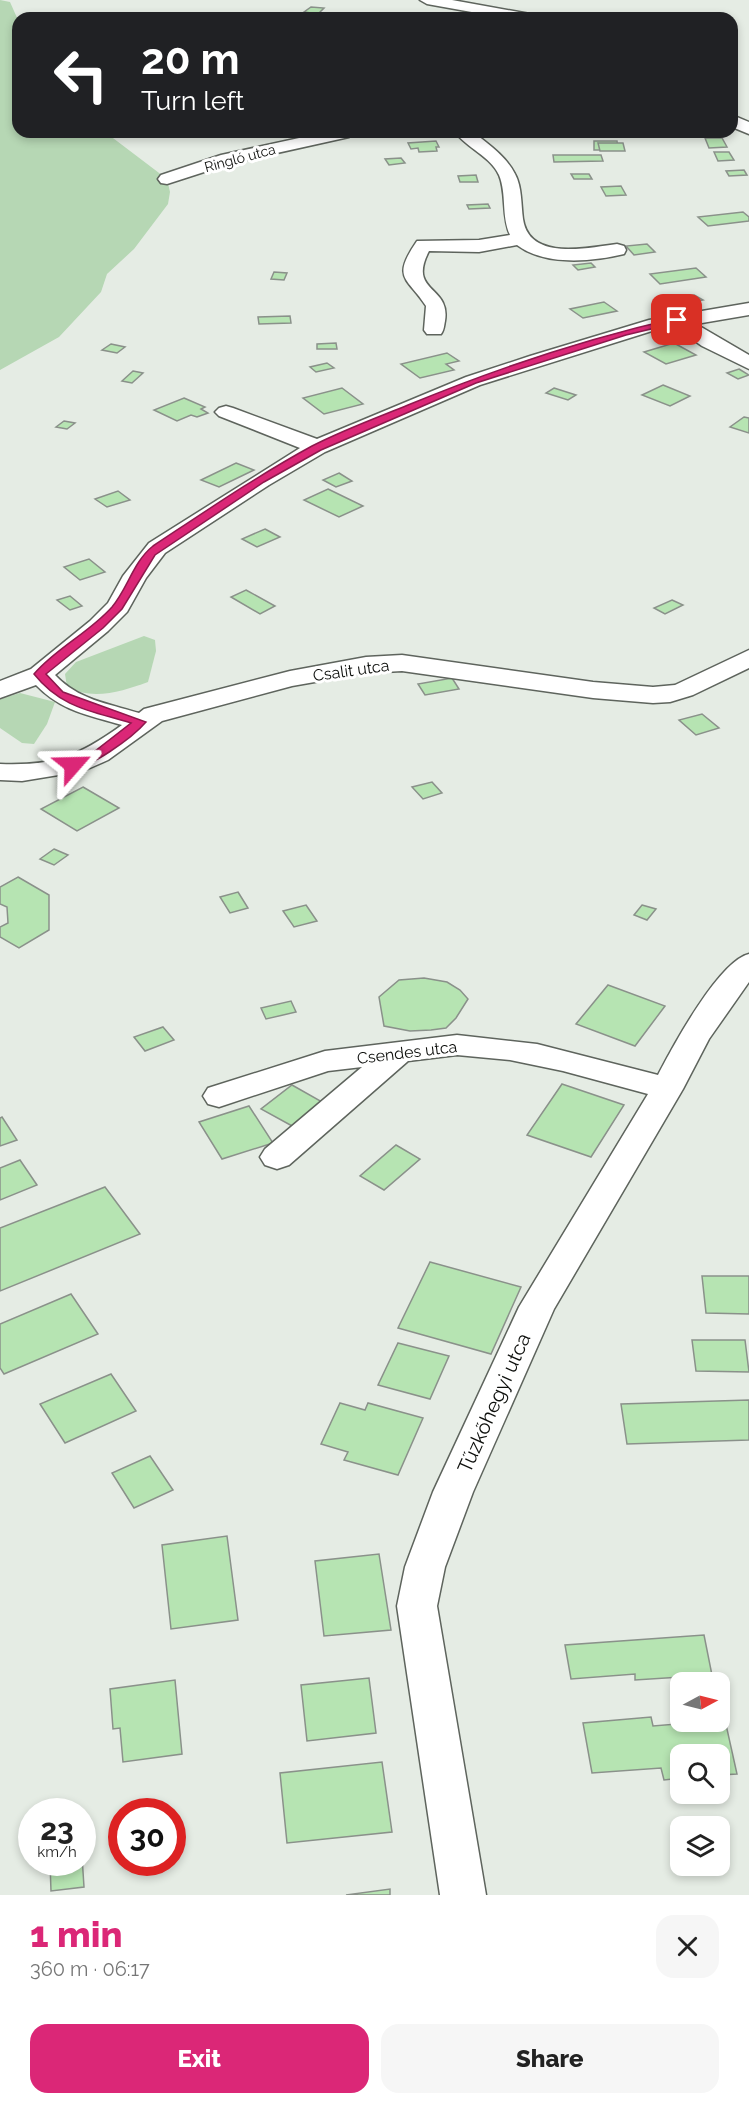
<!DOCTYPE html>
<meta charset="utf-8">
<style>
:root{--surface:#fff;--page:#f6f6f6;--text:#222;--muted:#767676;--accent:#db2777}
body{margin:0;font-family:Raleway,sans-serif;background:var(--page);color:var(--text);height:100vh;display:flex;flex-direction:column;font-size:22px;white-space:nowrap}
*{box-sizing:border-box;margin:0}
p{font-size:20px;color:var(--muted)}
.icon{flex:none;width:33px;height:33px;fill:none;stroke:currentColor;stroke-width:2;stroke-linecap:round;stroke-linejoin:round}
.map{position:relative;height:1895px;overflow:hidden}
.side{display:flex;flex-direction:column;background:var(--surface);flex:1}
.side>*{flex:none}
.banner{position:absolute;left:12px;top:12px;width:726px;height:126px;border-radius:18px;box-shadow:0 3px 9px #0003;background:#202124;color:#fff;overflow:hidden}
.needle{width:39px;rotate:83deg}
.controls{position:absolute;left:670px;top:1672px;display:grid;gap:12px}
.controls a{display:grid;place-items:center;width:60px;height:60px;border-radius:12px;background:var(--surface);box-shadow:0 3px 9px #0003;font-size:30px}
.speed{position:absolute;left:18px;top:1798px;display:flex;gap:12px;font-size:30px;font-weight:700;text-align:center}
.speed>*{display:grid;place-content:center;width:78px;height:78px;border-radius:50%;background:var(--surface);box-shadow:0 3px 9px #0003;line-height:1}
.speed small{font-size:15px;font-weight:400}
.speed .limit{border:9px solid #d22;background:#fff;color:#111}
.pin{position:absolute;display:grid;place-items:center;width:51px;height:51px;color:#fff;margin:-26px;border-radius:12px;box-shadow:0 3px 9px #0006}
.me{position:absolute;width:66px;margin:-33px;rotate:65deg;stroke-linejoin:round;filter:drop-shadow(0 0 4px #0008)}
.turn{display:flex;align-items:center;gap:21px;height:126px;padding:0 30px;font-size:27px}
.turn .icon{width:78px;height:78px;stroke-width:2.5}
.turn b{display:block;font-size:42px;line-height:51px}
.round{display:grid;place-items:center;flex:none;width:63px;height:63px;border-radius:18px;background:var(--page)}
.summary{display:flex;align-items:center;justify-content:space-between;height:102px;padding:0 30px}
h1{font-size:36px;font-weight:800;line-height:45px;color:var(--accent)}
.cta{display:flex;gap:12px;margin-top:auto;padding:12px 30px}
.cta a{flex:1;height:69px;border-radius:18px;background:var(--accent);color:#fff;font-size:24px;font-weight:800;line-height:69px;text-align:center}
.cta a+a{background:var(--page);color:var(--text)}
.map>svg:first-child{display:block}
.green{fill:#b6d7b4}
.building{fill:#b6e4b2;stroke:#8a918a;stroke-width:1.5}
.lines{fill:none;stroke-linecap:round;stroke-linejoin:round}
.minor-casing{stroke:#5e645d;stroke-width:3}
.minor{fill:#fff;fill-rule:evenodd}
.route{fill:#db2777;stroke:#8e194d;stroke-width:1.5}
.labels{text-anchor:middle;stroke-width:6;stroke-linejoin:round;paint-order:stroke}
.far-street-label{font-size:14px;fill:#0c0e0b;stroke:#fff}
.street-label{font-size:16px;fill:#0c0e0b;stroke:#fff}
.near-street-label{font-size:20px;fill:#0c0e0b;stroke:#fff}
</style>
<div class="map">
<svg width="749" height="1895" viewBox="0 0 749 1895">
<rect width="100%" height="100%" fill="#e5ece4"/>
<!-- green -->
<g class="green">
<polygon points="0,0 10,2 18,20 18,132 105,132 167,179 170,192 168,204 134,249 107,274 101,292 59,337 0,370"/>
<path d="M144,636L155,640L156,651L148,682C123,691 93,701 67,687L65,674L76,662Z"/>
<polygon points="20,693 55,702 47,724 34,744 22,743 0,728 0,699"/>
</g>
<!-- building -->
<g class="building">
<polygon points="311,7 324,8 318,14 304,12"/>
<polygon points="162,13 186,15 183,18 157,18"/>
<polygon points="705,138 722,138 727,147 709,148"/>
<polygon points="436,141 439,147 436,147 437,151 419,152 418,148 411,149 408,143"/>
<polygon points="594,141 617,141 618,150 594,150"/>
<polygon points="598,143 623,143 625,151 600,151"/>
<polygon points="714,152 729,152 734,160 718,161"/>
<polygon points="553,155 601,155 603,161 554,162"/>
<polygon points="401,158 405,163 389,165 385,159"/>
<polygon points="744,170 747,175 729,176 726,171"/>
<polygon points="571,174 589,174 592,179 574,179"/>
<polygon points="476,175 478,182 460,182 458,176"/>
<polygon points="621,186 626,195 606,196 601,187"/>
<polygon points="488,204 490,208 469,209 467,205"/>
<polygon points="743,212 749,217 749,221 708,226 698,217"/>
<polygon points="647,244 655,252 634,255 626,246"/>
<polygon points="591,263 595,267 578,270 573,265"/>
<polygon points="696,268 706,277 660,284 650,274"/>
<polygon points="274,272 287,273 284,280 271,279"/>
<polygon points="694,295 703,300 687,304 679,298"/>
<polygon points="604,302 617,311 583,318 570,309"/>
<polygon points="290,316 291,323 259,324 258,317"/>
<polygon points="336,343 337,349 317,349 317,344"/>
<polygon points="674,343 696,355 666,364 644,352"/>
<polygon points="111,344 125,347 117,353 102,350"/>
<polygon points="447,353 459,361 446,364 454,370 420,378 401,364"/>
<polygon points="327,363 334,368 316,372 310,367"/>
<polygon points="739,369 749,375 738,379 727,373"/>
<polygon points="133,371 143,373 132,383 122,381"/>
<polygon points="663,385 690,396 670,406 642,395"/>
<polygon points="342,388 363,404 324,414 303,398"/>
<polygon points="554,388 576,395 568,400 546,393"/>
<polygon points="184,398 205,407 201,409 208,413 197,417 191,415 177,421 154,410"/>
<polygon points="744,417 749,418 749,433 730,427"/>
<polygon points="64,421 75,423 67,429 56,427"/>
<polygon points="236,463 254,470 219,487 201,480"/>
<polygon points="339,473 352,481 336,487 323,480"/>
<polygon points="328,489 363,506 339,517 304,500"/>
<polygon points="118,491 130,500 107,507 95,499"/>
<polygon points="265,529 280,537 257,547 242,539"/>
<polygon points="89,559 105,572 80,580 64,567"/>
<polygon points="246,590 275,606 260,614 231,597"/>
<polygon points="70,596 82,606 70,610 57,600"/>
<polygon points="672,600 683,605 665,614 654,608"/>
<polygon points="452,678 459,689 425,695 418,684"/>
<polygon points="702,714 719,728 696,735 679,720"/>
<polygon points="432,782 442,793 423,799 412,787"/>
<polygon points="83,787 119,808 77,831 41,809"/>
<polygon points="54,849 68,855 54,865 40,859"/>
<polygon points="18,877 49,895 49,930 19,948 0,937 0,927 8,923 7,907 0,904 0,887"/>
<polygon points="238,892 248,908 230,913 220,897"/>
<polygon points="306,905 317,921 294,927 283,911"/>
<polygon points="642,905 656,909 647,920 634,915"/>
<polygon points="424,978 447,982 460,990 468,999 456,1018 446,1028 431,1030 410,1031 384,1026 379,997 399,980"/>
<polygon points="608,985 665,1006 635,1046 576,1024"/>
<polygon points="291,1001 296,1012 266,1019 261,1008"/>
<polygon points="163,1027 174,1040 145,1051 134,1037"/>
<polygon points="562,1084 624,1105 591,1157 527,1135"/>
<polygon points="292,1085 324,1103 294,1127 261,1109"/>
<polygon points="249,1106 273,1143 222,1159 199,1122"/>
<polygon points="2,1117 17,1140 0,1146 0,1118"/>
<polygon points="396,1145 420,1159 384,1190 360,1176"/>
<polygon points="20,1160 37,1185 0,1200 0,1168"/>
<polygon points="105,1187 140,1234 0,1291 0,1228"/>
<polygon points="430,1262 521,1287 491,1354 398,1328"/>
<polygon points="702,1276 749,1276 749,1314 706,1313"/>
<polygon points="71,1294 98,1334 4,1374 0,1368 0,1324"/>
<polygon points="692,1340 745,1340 749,1372 696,1371"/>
<polygon points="398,1343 449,1356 430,1399 378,1385"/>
<polygon points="111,1374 136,1411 65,1443 40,1404"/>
<polygon points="749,1400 749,1440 627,1444 621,1404"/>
<polygon points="340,1403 365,1410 368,1403 423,1418 398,1475 344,1460 348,1452 321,1444"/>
<polygon points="150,1456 173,1490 134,1508 112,1473"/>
<polygon points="227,1536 238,1620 171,1629 162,1545"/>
<polygon points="379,1554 391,1630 324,1636 315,1561"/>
<polygon points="704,1635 712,1675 635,1680 635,1674 571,1679 565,1645"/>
<polygon points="369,1678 376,1733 307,1741 301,1685"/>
<polygon points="175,1680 182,1754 123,1762 120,1728 113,1729 110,1689"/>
<polygon points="651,1717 653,1726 725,1720 737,1774 720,1775 720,1755 681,1755 681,1778 664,1780 661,1768 592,1773 583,1723"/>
<polygon points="382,1762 392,1832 287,1843 280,1773"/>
<polygon points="82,1856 84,1887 51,1891 50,1863 82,1863"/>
<polygon points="390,1889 390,1895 346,1895"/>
</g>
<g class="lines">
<!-- minor casing -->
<g class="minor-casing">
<g id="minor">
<polygon points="420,0 452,0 530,14 537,18 505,18 427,4"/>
<polygon points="732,115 749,122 749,134 732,127"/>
<polygon points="327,132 357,132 349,137 232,163 167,184 161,183 158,179 161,175 221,155"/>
<path d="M455,132H473C488,144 506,156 515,174C522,187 521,204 523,219C529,261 587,248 617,244L624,246L626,250L624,254C591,262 545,266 517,245L479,252L429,251C407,293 451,285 445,321C444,326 444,330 441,334H427L424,330L426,306C407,277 391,279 417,241L479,240L510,235C501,216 507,194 499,175C490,156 467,148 455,132Z"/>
<path d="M749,303V315L696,324L749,355V369L702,346L675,327L652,331L480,385L325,452L269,485L165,553L146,578L127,612L108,631L55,675C79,700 106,703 139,713L144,709L290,671L366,657L402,655L593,682L653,687L675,685L749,650V668L693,695L670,702L653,703L593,698L402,671L366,673L292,686L162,721L108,760L83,771L22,781L0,780V764C55,766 79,756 122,725C88,715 61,711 36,685L0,698V681L31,669L90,621L108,603L123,576L149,543L300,448L219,416L215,412L219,408L226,406L233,408L317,439L466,377L530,356L649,320Z"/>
<path d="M749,954V982L709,1039L683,1089L554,1309L473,1492L445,1567L437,1606L486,1895H440L397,1606L405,1567L433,1492L519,1307L648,1094L563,1071L510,1060L457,1055L408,1061L289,1165L277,1169L265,1165L260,1157L265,1149L362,1067L328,1071L219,1107L208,1104L203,1096L208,1088L325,1051L457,1035L537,1044L658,1075C673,1046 719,961 749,954Z"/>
</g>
</g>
<!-- minor -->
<use href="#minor" class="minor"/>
</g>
<!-- route -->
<path class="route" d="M677,318L681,320L680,322L626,335L476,383L321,450L264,482L155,555L122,609L103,628L46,674L63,692L146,722C134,736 87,772 68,768V763L95,751L131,723C92,711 61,708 34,674C56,648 89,633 112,607C128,588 133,562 153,546C206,511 257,476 312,446C343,430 376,418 408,405C495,369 585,339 677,318Z"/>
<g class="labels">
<!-- far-street labels -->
<g class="far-street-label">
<text transform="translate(240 158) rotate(-15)" y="5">Ringló utca</text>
</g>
<!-- street labels -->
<g class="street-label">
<text transform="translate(351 670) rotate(-8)" y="6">Csalit utca</text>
<text transform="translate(407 1052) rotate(-7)" y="6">Csendes utca</text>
</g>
<!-- near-street labels -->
<g class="near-street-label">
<text transform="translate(494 1403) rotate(-66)" y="7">Tűzkőhegyi utca</text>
</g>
</g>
</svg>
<div class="controls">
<a><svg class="needle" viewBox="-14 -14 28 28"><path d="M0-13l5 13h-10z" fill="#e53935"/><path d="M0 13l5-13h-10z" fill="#767676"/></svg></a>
<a><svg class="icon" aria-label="search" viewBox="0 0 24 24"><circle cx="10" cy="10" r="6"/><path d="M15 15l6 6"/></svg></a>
<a><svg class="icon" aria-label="layers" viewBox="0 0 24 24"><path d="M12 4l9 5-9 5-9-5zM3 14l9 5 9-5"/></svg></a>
</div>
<div class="speed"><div>23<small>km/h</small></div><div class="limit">30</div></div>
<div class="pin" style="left:677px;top:320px;background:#d93025"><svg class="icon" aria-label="arrive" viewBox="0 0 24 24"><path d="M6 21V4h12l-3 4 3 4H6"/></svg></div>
<svg class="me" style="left:73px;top:765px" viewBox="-20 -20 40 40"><path d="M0-17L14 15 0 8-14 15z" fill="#db2777" stroke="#fff" stroke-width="4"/></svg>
<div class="banner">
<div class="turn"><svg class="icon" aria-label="left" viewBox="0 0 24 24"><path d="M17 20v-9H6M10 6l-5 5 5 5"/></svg><div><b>20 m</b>Turn left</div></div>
</div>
</div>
<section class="side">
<div class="summary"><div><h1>1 min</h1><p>360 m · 06:17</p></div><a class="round"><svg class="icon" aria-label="close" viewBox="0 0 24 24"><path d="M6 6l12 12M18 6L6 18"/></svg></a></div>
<div class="cta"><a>Exit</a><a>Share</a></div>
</section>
